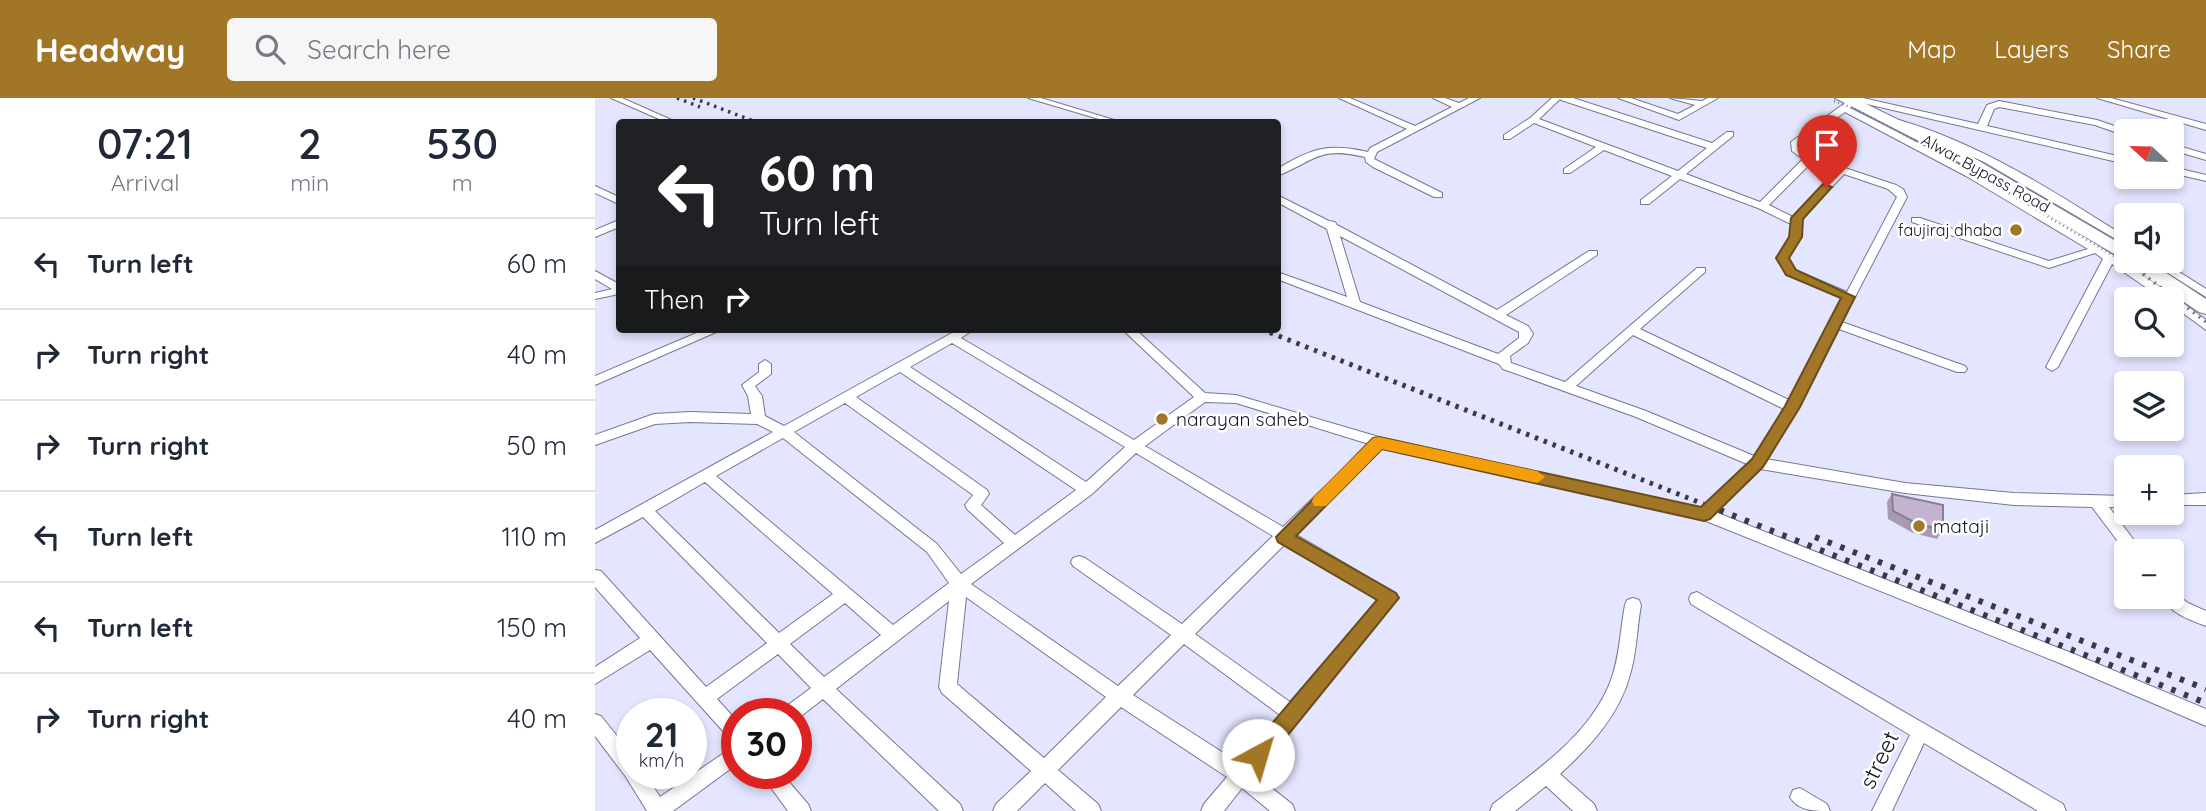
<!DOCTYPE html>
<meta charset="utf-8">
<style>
:root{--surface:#fff;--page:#f6f6f7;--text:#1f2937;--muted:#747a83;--line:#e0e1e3;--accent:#a17727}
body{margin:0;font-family:Quicksand,sans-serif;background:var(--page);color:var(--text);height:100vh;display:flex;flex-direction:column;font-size:26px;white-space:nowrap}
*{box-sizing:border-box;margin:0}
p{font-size:23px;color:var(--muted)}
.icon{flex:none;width:38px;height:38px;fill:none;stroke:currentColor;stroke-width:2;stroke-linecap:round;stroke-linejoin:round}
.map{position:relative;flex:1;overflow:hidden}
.details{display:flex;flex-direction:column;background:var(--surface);width:595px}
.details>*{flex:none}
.banner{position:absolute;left:21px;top:21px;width:665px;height:214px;border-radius:7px;box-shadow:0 4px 10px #0003;background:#202124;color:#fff;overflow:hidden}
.needle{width:46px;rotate:292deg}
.controls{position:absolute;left:1519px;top:21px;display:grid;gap:14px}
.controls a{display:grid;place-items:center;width:70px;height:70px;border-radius:7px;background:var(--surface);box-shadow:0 4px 10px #0003;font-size:35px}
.speed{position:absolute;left:21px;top:600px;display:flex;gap:14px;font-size:35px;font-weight:700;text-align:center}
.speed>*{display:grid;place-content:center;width:91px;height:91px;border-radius:50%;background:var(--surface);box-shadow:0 4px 10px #0003;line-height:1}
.speed small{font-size:18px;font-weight:400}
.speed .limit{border:10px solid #d22;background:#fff;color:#111}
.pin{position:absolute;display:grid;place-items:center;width:60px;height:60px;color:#fff;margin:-72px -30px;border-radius:50% 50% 50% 0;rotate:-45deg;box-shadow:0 0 7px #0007}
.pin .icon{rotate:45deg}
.me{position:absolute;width:77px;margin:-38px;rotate:39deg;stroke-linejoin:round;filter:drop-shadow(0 0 5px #0008)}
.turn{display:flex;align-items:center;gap:24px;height:147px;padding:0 28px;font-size:32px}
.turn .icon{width:91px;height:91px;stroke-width:2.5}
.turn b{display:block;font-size:49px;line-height:60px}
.then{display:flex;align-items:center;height:66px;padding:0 28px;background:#0003;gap:14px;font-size:26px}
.eta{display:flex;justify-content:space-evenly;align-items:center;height:119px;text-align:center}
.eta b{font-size:42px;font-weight:600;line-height:49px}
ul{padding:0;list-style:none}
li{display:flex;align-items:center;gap:21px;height:91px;padding:0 28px;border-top:2px solid var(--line)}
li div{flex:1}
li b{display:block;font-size:26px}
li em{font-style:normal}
header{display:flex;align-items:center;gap:42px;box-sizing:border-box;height:98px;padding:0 35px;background:var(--accent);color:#fff}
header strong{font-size:33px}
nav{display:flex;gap:38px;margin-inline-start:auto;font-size:24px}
.search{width:490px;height:63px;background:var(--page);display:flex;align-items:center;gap:18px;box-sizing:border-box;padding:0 24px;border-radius:7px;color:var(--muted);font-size:26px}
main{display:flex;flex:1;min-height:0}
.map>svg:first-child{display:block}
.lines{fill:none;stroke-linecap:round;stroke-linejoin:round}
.minor-casing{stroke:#757792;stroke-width:2}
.trunk-casing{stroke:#757792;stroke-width:2}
.minor{fill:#fff;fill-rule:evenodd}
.trunk{fill:#fff;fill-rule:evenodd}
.rail-far2{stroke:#393a47;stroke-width:3.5;stroke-dasharray:2.5 5;stroke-linecap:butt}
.rail-far1{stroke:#393a47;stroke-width:5;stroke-dasharray:3.5 6;stroke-linecap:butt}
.rail{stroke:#393a47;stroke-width:6;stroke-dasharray:4.5 9;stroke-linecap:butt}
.path-bridge-far1{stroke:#7d7f91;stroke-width:2.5;stroke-dasharray:1 3.5;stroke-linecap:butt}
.path-bridge{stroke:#7d7f91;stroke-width:3.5;stroke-dasharray:2 5;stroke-linecap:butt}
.wall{fill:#a99ab1}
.building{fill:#c4b3ce;stroke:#897d90;stroke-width:2}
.route{fill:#a17727;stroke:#694d19;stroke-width:2}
.slow{fill:#f59e0b}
.poi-dot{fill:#a17727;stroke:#fff;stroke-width:2.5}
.labels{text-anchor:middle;stroke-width:5;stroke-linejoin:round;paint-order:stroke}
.far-street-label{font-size:16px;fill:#141520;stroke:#fff}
.far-poi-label{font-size:16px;fill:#141520;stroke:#fff;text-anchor:end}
.poi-label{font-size:19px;fill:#141520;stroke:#fff;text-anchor:start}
.near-street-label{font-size:23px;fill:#141520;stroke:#fff}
</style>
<header>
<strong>Headway</strong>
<div class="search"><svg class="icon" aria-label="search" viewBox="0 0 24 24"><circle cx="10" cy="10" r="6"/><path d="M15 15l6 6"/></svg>Search here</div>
<nav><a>Map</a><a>Layers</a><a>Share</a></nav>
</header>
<main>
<section class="details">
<div class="eta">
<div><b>07:21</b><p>Arrival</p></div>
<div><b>2</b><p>min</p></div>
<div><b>530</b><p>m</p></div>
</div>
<ul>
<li><svg class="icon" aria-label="left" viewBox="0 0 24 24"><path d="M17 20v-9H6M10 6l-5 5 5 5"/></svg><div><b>Turn left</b></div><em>60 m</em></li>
<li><svg class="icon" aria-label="right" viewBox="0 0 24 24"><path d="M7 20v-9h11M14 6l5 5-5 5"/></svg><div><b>Turn right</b></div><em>40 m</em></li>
<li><svg class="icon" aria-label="right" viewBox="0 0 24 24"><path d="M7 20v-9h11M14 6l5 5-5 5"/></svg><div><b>Turn right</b></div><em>50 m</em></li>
<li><svg class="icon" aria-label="left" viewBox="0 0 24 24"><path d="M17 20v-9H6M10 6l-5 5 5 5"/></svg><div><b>Turn left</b></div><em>110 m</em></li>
<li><svg class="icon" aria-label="left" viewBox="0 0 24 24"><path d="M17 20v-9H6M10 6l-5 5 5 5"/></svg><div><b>Turn left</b></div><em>150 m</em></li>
<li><svg class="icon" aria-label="right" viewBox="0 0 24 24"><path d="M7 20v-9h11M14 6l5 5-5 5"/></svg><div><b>Turn right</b></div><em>40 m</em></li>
</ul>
</section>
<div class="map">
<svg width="1611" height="713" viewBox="0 0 1611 713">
<rect width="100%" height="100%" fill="#e4e6ff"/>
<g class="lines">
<!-- minor casing -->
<g class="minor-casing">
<g id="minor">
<polygon points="16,0 27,0 81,24 71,24"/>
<polygon points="433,0 446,0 526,24 514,24"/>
<path d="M744,0H755L820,28L857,9L838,0H850L864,5L874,0H885L782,54L779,61L847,95V99H839L778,69L771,64L770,59C723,48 722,62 682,78V71C717,50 733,45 773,54L775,50L812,31Z"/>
<path d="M957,0H978L1117,45L1132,34H1138V38L1091,76L1165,104L1208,61L1197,53L1196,44L1257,0H1268L1383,26L1392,7L1404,3L1502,22L1534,33H1531V38L1500,27L1404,9L1399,11L1392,28L1531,60V66L1263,4L1255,10C1379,72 1501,139 1611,222V232L1577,207V201H1568L1517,166L1463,269L1457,273L1451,269L1508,161L1500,155L1454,170L1317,124V120H1325L1454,163L1493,151L1371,78L1250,14L1204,47V50L1217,59L1301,87L1308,91L1312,99L1247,224L1370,268L1372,271L1370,274H1362L1244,231L1204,309L1171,361L1310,385L1419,395L1531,398V409H1514L1547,453L1531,454L1497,409L1419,407L1310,395L1165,371L1120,414L1479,556L1611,611V628L1467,566L1106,421L787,350L700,436L800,495L802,500L659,676L697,706L700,713H675L647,690L629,713H606L609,706L632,679L526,609L463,672L503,706L506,713H481L450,685L422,713H398L401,706L436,673L347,595L344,589L354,503L241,591L365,706L368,713H344L228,601L201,622V616H186L189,610L216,590L183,556L122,601L142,623V644L136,642L55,552L0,586V569L45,540L0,489V472L6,473L111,589L172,545L48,419L0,445V432L178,334L162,326L95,324L60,326L0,347V337L59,316L95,314L156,316L153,298L147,287L164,274V266L170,262L176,266V276L160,288L167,298L170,318L189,328L364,231H379L366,240L539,342L599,299L527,231H540L610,295L641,297L784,339L1106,410L1152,366L1041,319L908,271L904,266L682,181V174L752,199L732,131L682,104V97L734,123L740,124L742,127L902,212L994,153H1002V157L911,217L933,228L938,236L933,245L915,258L916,265L970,284L1102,170H1110V174L1045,231L1194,302L1248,201L1192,176L1181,160L1196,139V126L1163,110L1085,81L1054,106H1046V102L1077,78L1009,52L975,75H969V71L1001,49L939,25L915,41H909V37L935,20ZM965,1L966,2L1112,50L1083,73L944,21ZM1216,65L1241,73L1198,119L1174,107ZM1249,76L1293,91L1302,99L1252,194L1200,172L1193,160L1206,139L1207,121ZM745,138L924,234V240L903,256L765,204ZM1038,237L1189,311L1159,358L1051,313L981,288ZM357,245L530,349L491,384L315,269ZM305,274L481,392L420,437L386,407L394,396L392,392L261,299ZM610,304L641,305L774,346L688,429L550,348ZM250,305L378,397L370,407L372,411L409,445L366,476L342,446L199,334ZM188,340L332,454L354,485L298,527L121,378ZM541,355L678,438L587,526L490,460L484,458L478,460L476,464L478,468L576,537L523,588L376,486L497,396ZM110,384L238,496L184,535L60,413ZM690,446L783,502L695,604L600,536ZM371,499L511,599L449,660L362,586ZM250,505L286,537L229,579L195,546ZM589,546L685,617L644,665L538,597Z"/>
<polygon points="1023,0 1036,0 1083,16 1100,7 1075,0 1107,3 1113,0 1123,0 1084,22"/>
<polygon points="1502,0 1516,0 1611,26 1611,32"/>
<path d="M1304,22C1386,46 1460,94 1531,139V147L1389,64L1331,37L1301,27V23Z"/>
<polygon points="1577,46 1611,56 1611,62 1577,52"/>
<polygon points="1577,69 1611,77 1611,83 1577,75"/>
<polygon points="0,88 24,99 24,106 0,95"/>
<polygon points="24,122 24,129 0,139 0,132"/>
<polygon points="1554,163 1567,163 1611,191 1611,199"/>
<polygon points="0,173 24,186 24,196 0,201 0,195 17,191 0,181"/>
<polygon points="111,231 128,231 0,287 0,278"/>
<polygon points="1611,395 1611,407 1577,407 1577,397"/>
<path d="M1577,493L1593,505L1611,513V528C1595,522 1575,515 1567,499H1577Z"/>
<polygon points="1102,494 1468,706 1471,713 1443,713 1329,645 1297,713 1277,713 1315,637 1096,506 1094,501 1096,496"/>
<path d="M1038,500L1044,502L1046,507C1042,529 1042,551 1036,573C1026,615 996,648 965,676L999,706L1002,713H978L951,688L920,713H895L898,706C942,672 996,636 1016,582C1025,558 1025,532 1030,507L1032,502Z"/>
<polygon points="0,616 6,618 37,657 37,676 50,676 65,699 142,646 142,666 78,713 52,713 31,679 0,638"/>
<polygon points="166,676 187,676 213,706 216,713 193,713"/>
<path d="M1205,690L1232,706L1235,713C1219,713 1203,713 1195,699L1198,692Z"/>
</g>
</g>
<!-- trunk casing -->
<g class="trunk-casing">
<polygon id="trunk" points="1240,0 1259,0 1367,53 1531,149 1531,163 1553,163 1611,201 1611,216 1604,214 1533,167 1531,163 1355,59"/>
</g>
<!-- minor -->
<use href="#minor" class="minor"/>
<!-- trunk -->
<use href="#trunk" class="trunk"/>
<!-- rail-far2 -->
<g class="rail-far2">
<polyline points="82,0 105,9"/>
<polyline points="98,0 161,24"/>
</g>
<!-- rail-far1 -->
<polyline class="rail-far1" points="666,231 1116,409"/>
<!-- rail -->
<g class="rail">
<polyline points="1112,407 1611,605"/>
<polyline points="1220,439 1611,591"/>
</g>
<!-- path-bridge-far1 -->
<polyline class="path-bridge-far1" points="1239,3 1260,11 1365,66 1551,177"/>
<!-- path-bridge -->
<polyline class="path-bridge" points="1548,176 1611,224"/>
</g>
<!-- wall -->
<polygon class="wall" points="1297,396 1348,432 1342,441 1318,435 1293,421 1292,404"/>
<!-- building -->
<polygon class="building" points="1297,396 1348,407 1348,432 1323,426 1298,413"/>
<!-- route -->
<polygon class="route" points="1228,86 1237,89 1208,121 1207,139 1194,160 1201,172 1260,199 1205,309 1168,369 1115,421 1109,423 787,351 701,438 801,495 804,500 671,664 663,667 656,664 653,657 656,650 782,502 683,444 681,439 778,340 784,339 1106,409 1157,361 1190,308 1246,200 1191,177 1181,160 1194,139 1196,120"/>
<!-- slow -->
<polygon class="slow" points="784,339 942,373 950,379 942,385 787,351 731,408 719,408 717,403 719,399 778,340"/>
<!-- markers -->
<g class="poi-dot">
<circle cx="1421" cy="132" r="7"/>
<circle cx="567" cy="321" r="7"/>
<circle cx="1324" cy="428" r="7"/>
</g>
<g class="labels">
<!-- far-street labels -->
<g class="far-street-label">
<text transform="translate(1391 75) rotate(29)" y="6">Alwar Bypass Road</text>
</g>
<!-- far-poi labels -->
<g class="far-poi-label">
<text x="1407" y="138">faujiraj dhaba</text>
</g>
<!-- poi labels -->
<g class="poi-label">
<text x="581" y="328">narayan saheb</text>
<text x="1338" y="435">mataji</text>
</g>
<!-- near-street labels -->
<g class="near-street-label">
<text transform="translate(1284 662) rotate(-64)" y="8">street</text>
</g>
</g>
</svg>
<div class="controls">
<a><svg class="needle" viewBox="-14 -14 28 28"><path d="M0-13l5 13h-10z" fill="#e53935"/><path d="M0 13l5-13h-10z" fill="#747a83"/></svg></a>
<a><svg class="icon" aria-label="sound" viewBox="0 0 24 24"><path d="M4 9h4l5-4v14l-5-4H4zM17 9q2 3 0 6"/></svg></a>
<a><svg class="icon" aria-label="search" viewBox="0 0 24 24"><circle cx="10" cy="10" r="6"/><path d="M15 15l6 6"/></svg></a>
<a><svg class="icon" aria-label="layers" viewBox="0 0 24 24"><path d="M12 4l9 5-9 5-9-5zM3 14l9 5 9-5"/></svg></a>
<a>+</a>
<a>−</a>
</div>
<div class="speed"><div>21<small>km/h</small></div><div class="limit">30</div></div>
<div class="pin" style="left:1232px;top:89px;background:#d93025"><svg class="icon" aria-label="arrive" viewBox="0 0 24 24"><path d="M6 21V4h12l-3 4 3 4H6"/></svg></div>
<svg class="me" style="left:663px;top:657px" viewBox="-20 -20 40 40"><circle r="19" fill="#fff"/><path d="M0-13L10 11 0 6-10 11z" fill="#a17727"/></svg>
<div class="banner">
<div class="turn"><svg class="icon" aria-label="left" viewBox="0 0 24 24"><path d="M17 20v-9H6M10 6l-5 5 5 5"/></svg><div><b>60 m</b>Turn left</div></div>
<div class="then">Then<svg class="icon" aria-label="right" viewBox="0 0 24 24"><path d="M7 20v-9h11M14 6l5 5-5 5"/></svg></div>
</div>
</div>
</main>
